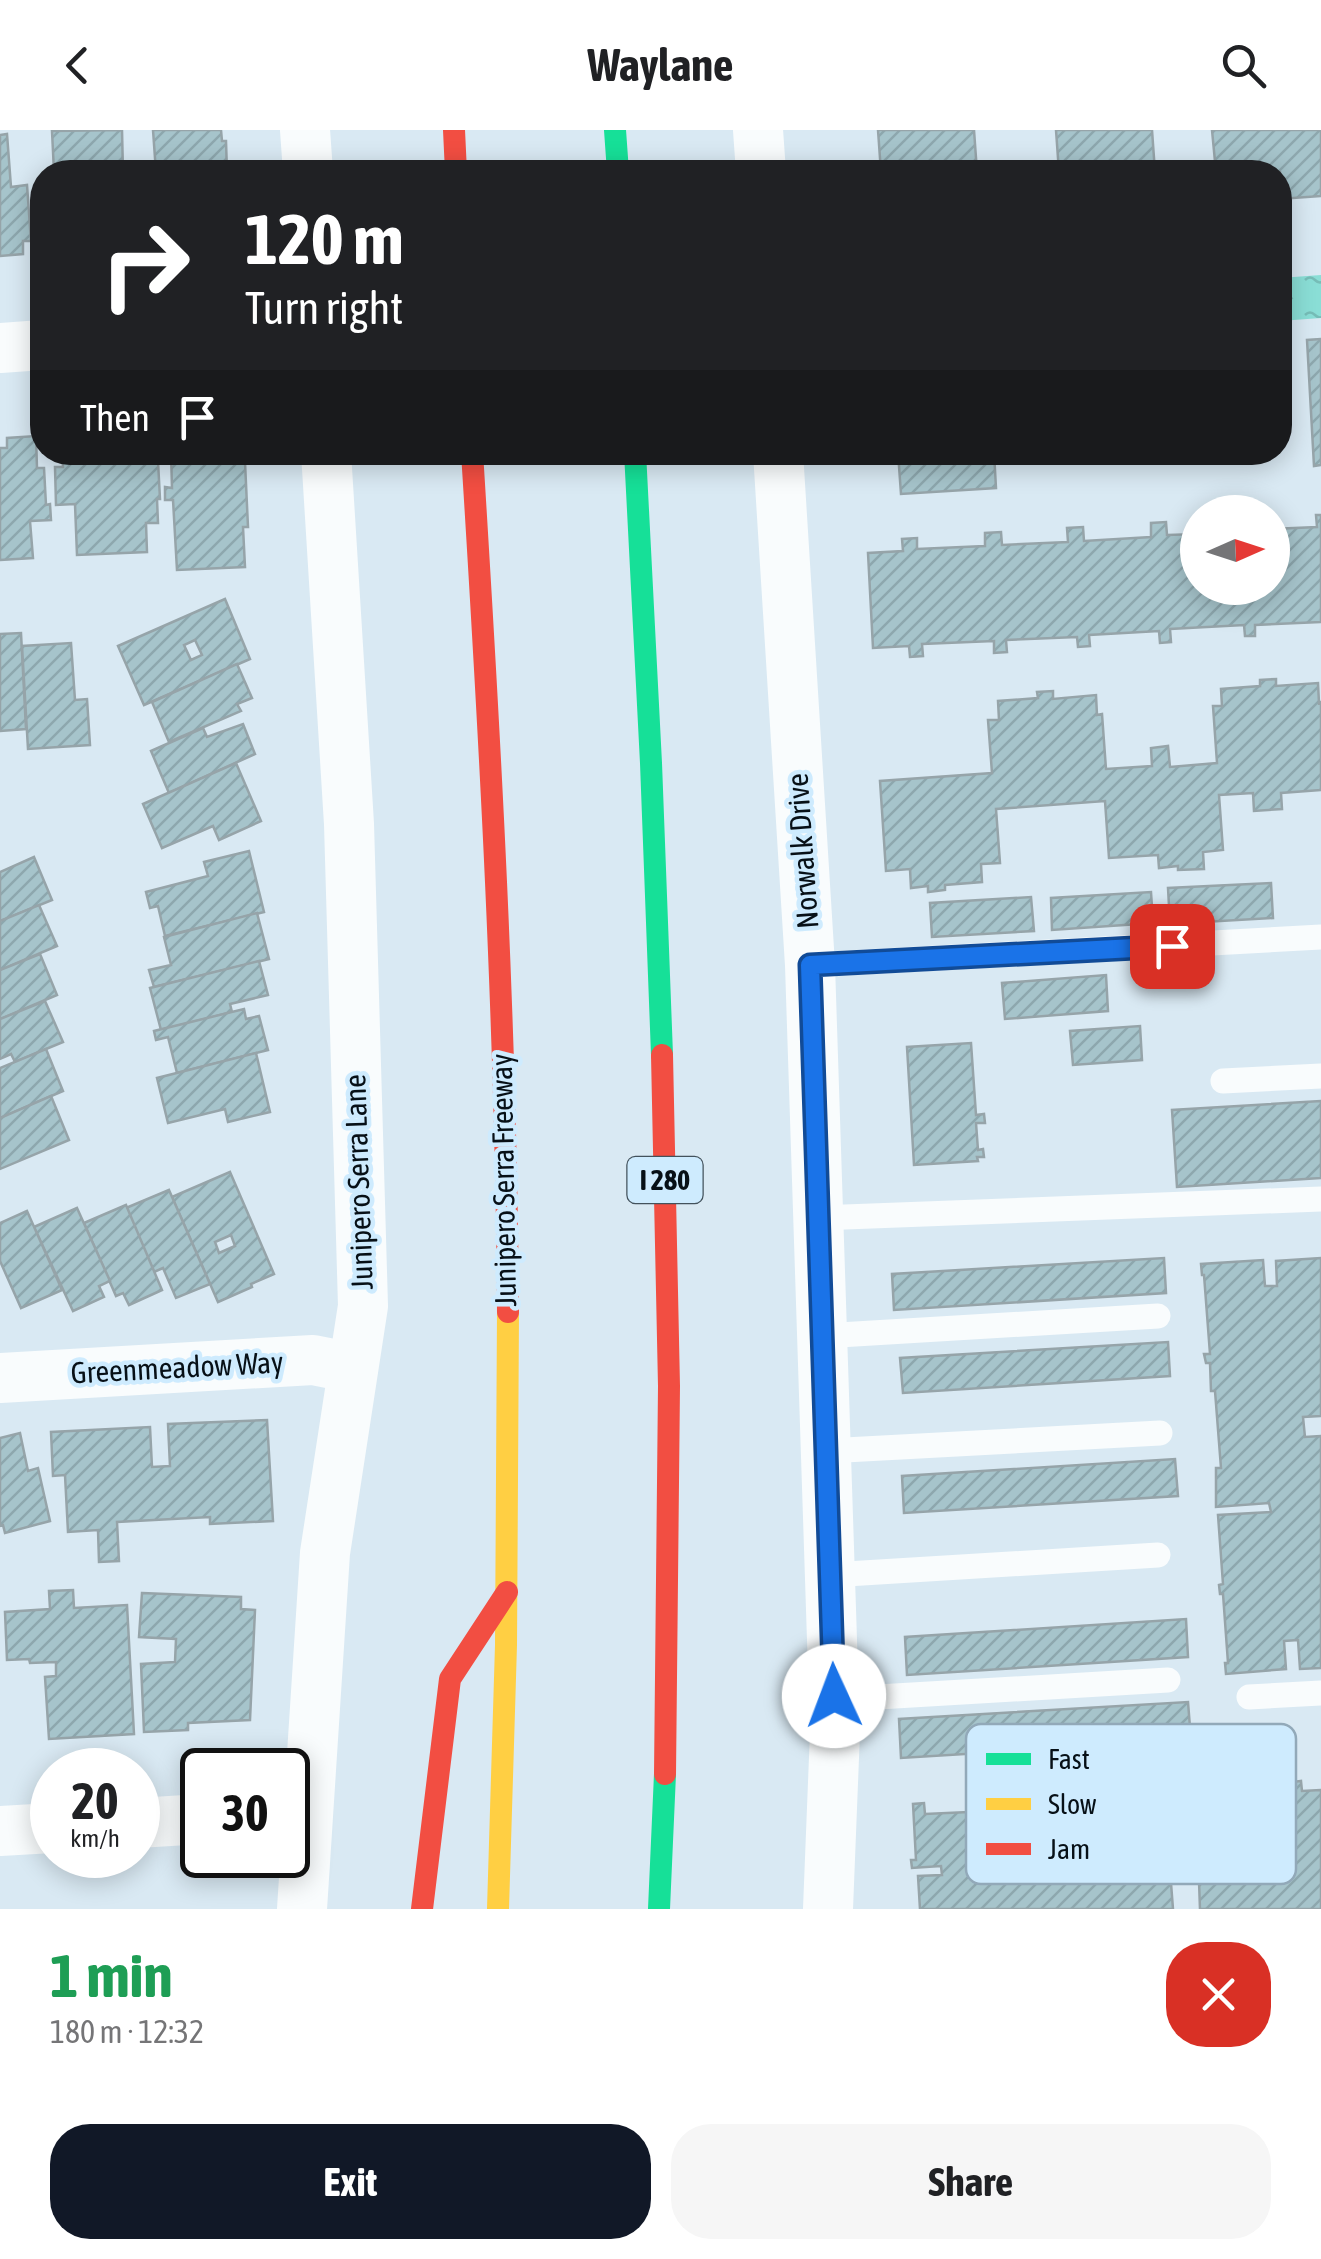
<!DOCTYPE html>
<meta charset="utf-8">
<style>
:root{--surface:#fff;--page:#f6f6f6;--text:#202124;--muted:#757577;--accent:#111827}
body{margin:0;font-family:"Asap Condensed",sans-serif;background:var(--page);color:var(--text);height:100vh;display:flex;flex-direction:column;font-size:38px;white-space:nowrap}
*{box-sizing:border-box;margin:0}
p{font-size:32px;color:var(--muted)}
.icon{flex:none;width:55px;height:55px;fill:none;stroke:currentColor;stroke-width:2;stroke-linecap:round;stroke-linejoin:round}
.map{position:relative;height:1779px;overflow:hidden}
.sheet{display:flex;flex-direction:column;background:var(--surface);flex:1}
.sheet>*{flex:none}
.top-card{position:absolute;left:30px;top:30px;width:1262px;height:305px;border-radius:40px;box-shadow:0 5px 25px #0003;background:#202124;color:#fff;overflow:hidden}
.needle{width:65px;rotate:87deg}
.buttons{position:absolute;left:1180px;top:365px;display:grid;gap:20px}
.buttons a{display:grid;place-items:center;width:110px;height:110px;border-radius:50%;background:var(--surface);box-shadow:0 5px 25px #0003;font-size:50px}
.speed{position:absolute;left:30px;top:1618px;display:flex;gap:20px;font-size:50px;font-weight:700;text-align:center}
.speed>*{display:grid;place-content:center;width:130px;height:130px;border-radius:50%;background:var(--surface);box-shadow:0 5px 25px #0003;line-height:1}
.speed small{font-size:25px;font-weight:400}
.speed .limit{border:5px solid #111;border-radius:15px;background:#fff;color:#111}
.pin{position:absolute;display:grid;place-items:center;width:85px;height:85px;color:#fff;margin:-42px;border-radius:20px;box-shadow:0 5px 15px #0006}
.me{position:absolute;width:110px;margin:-55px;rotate:358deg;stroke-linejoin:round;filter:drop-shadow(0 0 8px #0008)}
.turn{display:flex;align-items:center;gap:35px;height:210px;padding:0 50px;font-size:45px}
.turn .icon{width:130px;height:130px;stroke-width:2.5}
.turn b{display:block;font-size:70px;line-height:85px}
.then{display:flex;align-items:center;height:95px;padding:0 50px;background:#0003;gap:20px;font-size:38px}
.round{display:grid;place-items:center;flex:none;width:105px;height:105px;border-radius:40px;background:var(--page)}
.overview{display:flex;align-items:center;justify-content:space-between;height:170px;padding:0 50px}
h1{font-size:60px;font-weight:700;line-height:75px;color:#1e9e55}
.primary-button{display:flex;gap:20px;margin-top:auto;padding:20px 50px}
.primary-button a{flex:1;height:115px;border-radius:40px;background:var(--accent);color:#fff;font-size:40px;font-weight:700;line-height:115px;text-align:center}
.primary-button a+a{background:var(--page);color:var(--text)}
header{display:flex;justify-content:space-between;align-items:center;height:130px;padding:0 50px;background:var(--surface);font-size:45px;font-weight:700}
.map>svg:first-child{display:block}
.water{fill:url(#water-ripples)}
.building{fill:url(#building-hatch);stroke:#96a4a9;stroke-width:2.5;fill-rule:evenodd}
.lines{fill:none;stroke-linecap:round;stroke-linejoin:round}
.lane{stroke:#f9fcfd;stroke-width:25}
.street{stroke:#f9fcfd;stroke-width:50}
.fast{stroke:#16e098;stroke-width:22}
.slow{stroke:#ffcf43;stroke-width:22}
.jam{stroke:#f24e42;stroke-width:22}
.route-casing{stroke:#114b97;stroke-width:25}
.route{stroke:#1a73e8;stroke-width:18}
.labels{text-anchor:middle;stroke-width:9;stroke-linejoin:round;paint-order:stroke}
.shield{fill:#ceebfe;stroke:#43525c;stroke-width:2.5}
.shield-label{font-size:28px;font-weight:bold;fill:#071017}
.street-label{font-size:30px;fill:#071017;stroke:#ceebfe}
.key{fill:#ceebfe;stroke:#92a9b9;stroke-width:2.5}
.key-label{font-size:28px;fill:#071017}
</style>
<header><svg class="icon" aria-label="back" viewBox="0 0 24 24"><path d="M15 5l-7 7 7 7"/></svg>Waylane<svg class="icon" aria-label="search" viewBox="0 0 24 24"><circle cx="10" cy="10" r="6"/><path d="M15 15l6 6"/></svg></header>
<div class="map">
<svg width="1321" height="1779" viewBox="0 0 1321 1779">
<defs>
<pattern id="water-ripples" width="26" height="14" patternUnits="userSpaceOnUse" patternTransform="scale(2.5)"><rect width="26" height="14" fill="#8aded6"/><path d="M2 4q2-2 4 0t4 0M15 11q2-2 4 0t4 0" fill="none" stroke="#76bdb7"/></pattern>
<pattern id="building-hatch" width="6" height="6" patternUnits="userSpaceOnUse" patternTransform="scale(2.5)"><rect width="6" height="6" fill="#a6c4cb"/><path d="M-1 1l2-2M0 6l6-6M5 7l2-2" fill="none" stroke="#8da7ae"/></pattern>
</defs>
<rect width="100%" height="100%" fill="#d9e9f3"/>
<!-- water -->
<polygon class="water" points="1321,145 1321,188 1280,191 1280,148"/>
<!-- building -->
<g class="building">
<polygon points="122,0 123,42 54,42 52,1"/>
<polygon points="153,0 221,0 222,11 226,11 227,42 156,42"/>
<polygon points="878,0 974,0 977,42 881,42"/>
<polygon points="1056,0 1152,0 1155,42 1059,42"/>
<polygon points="1212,0 1321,0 1321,66 1280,69 1280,42 1216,42"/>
<polygon points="7,4 11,57 27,55 31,111 23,111 23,124 0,126 0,5"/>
<polygon points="39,55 42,55 42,93 41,93"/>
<polygon points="1321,209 1321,335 1314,336 1307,210"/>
<polygon points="36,306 37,338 44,338 46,375 50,374 51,390 30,391 33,428 0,430 0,318 7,318 7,308"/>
<polygon points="62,322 150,322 151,331 158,331 160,369 157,369 158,393 146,393 147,422 77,425 75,374 56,375 55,337 63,337"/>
<polygon points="171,322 240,322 241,332 245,332 248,397 243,397 245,437 177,440 173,370 165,370 165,357 172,358"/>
<polygon points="898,322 994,322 996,358 901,364"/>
<polygon points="1316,385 1321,385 1321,492 1255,495 1255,506 1245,506 1244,495 1170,499 1171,512 1160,513 1159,501 1089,505 1090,516 1078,517 1077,507 1006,510 1007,522 994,523 994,511 922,514 923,526 910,527 909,516 873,518 868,423 903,421 902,409 917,408 917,419 985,416 985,403 1001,402 1002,415 1068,412 1067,398 1083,397 1084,411 1151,407 1151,393 1166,392 1167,405 1198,404 1198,458 1272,458 1272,399 1317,397"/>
<path d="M225,469L250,529L144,575L118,516ZM195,510L202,525L191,530L184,515Z"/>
<polygon points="21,503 26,599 0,601 0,504"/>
<polygon points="71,513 75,570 87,569 90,615 28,619 22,516"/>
<polygon points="237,534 252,568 237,574 241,581 169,612 152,572"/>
<polygon points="1276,549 1276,556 1318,553 1319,573 1321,572 1321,660 1281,663 1282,679 1254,681 1253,663 1219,665 1223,720 1203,722 1204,739 1178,740 1178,736 1159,738 1158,725 1109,728 1105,671 996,679 1000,733 981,734 982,752 945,755 945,760 928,762 928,756 911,758 910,739 886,741 880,651 992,643 988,590 999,590 998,571 1038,568 1037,562 1053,561 1053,569 1096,565 1097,585 1102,584 1106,639 1152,636 1151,618 1168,616 1170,637 1217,633 1213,576 1222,576 1221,559 1260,556 1260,550"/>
<polygon points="243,594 255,624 169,663 151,621 203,598 207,607"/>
<polygon points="236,633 261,691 219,710 213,696 162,718 143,674"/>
<polygon points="249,721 264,782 165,806 158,776 150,778 146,762 208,746 204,732"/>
<polygon points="34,727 52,770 0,791 0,742"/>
<polygon points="1271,753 1273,788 1170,794 1168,758"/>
<polygon points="1151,762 1153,793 1052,800 1051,768"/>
<polygon points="1031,767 1034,801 932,807 930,773"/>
<polygon points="39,775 57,816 0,840 0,791"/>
<polygon points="257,783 269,829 154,857 149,840 171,835 164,807"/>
<polygon points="40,824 57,865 0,889 0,840"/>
<polygon points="259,831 268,865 230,874 232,882 161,900 150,858"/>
<polygon points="1106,845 1108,881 1005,889 1002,853"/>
<polygon points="45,871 63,912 15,932 11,924 0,929 0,889"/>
<polygon points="244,879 246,889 259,886 268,920 177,943 168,907 156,910 154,901"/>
<polygon points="1140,896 1142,930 1073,935 1070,901"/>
<polygon points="971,913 976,985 984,984 985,993 976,993 978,1020 983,1019 984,1027 977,1027 978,1031 914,1035 907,917"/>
<polygon points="46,919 63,961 0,988 0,938"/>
<polygon points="256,923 270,982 228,992 225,979 168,993 157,948"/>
<polygon points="51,966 69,1010 0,1039 0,988"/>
<polygon points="1321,971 1321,1048 1177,1057 1172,980"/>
<path d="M230,1042L274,1144L251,1154L252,1157L218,1172L172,1067ZM231,1105L235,1116L219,1123L215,1112Z"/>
<polygon points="169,1060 210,1154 176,1168 163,1138 154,1142 126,1078"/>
<polygon points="126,1075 162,1160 129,1175 123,1163 116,1166 84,1093"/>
<polygon points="77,1078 110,1151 99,1156 104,1167 73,1181 34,1097"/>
<polygon points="27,1081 62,1160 21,1178 0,1131 0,1093"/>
<polygon points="1164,1128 1166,1163 894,1180 892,1144"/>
<polygon points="1321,1128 1321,1286 1303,1287 1305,1307 1321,1306 1321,1538 1300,1539 1298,1510 1284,1511 1286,1539 1226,1544 1225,1533 1228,1533 1223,1464 1220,1464 1219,1455 1223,1454 1218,1385 1271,1382 1269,1373 1216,1377 1216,1338 1221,1338 1215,1261 1211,1261 1210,1233 1206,1233 1204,1224 1210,1224 1204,1145 1202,1145 1201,1134 1263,1130 1265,1156 1277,1156 1276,1131"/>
<polygon points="1168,1212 1170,1246 903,1263 900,1228"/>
<polygon points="267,1290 273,1391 210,1394 210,1387 117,1392 119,1431 99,1432 98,1400 68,1402 65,1345 53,1346 51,1302 150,1297 152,1337 170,1336 168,1294"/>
<polygon points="20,1303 28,1341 38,1338 50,1391 5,1403 3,1395 0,1396 0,1308"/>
<polygon points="1175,1329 1178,1366 904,1383 902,1346"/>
<polygon points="73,1460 74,1478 127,1475 134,1604 49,1609 45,1547 56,1546 56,1532 30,1533 29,1529 7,1530 5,1482 50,1479 49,1461"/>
<polygon points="142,1463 241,1467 241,1479 255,1480 250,1590 188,1593 188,1600 144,1602 141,1534 175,1532 176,1509 139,1507"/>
<polygon points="1186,1489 1188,1527 907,1545 905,1507"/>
<polygon points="1188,1572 1191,1610 901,1628 899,1589"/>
<polygon points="1301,1651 1302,1661 1321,1660 1321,1779 1200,1779 1199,1751 1171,1753 1173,1779 920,1779 918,1746 942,1745 941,1736 912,1738 911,1730 916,1730 913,1674 924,1673 925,1684 1013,1680 1012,1668 1022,1667 1022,1679 1093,1676 1092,1663 1100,1663 1102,1706 1116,1706 1114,1662 1124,1662 1124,1672 1193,1669 1193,1659 1202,1659 1203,1666 1292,1662 1292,1652"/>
</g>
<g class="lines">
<!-- lane -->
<g class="lane">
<polyline points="810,835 1321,807"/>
<polyline points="1223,951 1321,946"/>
<polyline points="818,1088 1321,1069"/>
<polyline points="822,1206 1158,1186"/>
<polyline points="826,1321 1160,1303"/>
<polyline points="830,1445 1158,1425"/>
<polyline points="834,1566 878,1567 1168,1550"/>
<polyline points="1249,1567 1321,1563"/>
</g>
<!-- street -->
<g class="street">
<polyline points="305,0 308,42"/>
<polyline points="758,0 761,42"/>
<polyline points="0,218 42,215"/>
<polyline points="778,322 810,835 835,1602 828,1779"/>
<polyline points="0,1248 313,1230 353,1238"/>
<polyline points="138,1693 202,1689"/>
<polyline points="0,1701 52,1698"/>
<polyline points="302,1779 325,1423 363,1176 349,694 326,322"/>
</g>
<!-- fast -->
<g class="fast">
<polyline points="615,0 618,42"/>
<polyline points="635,322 651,633 662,925"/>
<polyline points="659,1779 665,1644"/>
</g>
<!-- slow -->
<polyline class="slow" points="498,1779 506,1515 508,1182"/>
<!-- jam -->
<g class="jam">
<polyline points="454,0 456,42"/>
<path d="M472,322C490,609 506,895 508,1182"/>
<polyline points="662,925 669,1256 665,1644"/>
<polyline points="422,1779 450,1549 507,1462"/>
</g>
</g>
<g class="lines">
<!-- route casing -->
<g class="route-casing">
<polyline id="route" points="834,1566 810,835 1172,816"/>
</g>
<!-- route -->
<use href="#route" class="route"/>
</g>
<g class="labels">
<!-- shield labels -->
<rect class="shield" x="627.5" y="1027" width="75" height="46" rx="8"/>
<g class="shield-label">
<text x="665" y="1060">I 280</text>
</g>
<!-- street labels -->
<g class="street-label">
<text transform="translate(803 721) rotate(-94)" y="10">Norwalk Drive</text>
<text transform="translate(504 1050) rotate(-91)" y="10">Junipero Serra Freeway</text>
<text transform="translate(359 1052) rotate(-92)" y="10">Junipero Serra Lane</text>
<text transform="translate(177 1238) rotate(-3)" y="10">Greenmeadow Way</text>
</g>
</g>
<!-- legend -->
<rect x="966" y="1594" width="330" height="160" rx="15" class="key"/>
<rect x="986" y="1623" width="45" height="12" fill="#16e098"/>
<rect x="986" y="1668" width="45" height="12" fill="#ffcf43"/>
<rect x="986" y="1713" width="45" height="12" fill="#f24e42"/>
<g class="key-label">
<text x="1048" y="1639">Fast</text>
<text x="1048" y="1684">Slow</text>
<text x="1048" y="1729">Jam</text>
</g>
</svg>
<div class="buttons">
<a><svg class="needle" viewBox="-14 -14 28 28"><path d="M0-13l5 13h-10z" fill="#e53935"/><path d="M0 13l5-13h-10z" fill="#757577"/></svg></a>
</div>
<div class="speed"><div>20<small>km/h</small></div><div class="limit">30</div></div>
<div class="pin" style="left:1172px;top:816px;background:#d93025"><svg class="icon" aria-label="arrive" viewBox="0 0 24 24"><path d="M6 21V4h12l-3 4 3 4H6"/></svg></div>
<svg class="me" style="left:834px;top:1566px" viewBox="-20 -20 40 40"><circle r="19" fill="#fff"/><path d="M0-13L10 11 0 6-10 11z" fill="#1a73e8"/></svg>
<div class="top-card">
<div class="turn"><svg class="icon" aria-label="right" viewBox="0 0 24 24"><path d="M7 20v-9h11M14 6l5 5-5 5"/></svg><div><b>120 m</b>Turn right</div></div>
<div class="then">Then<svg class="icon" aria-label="arrive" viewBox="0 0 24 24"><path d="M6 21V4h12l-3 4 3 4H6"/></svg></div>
</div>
</div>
<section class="sheet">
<div class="overview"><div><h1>1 min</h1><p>180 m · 12:32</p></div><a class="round" style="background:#d93025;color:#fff"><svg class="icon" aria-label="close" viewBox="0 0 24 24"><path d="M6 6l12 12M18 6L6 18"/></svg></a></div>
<div class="primary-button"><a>Exit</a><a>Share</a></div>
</section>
